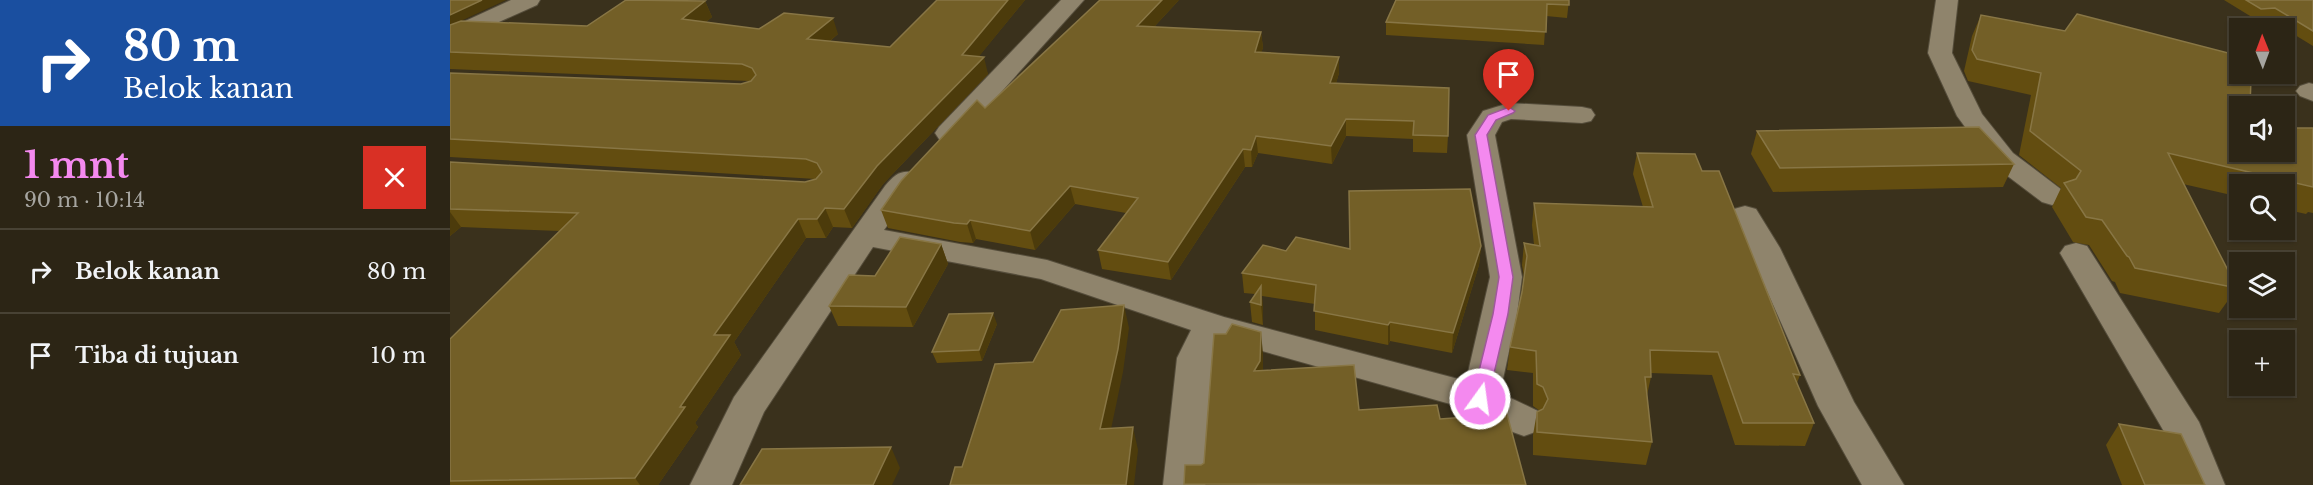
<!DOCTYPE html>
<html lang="id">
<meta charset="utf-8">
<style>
:root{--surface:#2c2515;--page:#342d1e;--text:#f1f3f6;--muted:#a6a5a0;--line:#484234;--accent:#f489ef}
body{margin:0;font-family:"Libre Baskerville",serif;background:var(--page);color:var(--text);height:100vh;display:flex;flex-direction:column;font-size:22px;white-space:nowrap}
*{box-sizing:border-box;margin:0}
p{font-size:20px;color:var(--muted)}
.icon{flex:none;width:33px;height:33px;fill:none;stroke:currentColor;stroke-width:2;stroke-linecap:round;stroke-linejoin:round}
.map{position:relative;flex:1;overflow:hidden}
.sheet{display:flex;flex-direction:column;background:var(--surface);width:450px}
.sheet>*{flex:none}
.top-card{background:#1a4fa0;color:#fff;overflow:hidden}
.needle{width:39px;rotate:359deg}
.fabs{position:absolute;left:1779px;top:18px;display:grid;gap:12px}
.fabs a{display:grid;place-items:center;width:66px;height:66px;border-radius:0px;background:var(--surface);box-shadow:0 2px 4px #0004,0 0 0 2px var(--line);font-size:30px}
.pin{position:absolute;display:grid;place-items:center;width:51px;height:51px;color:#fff;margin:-62px -26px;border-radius:50% 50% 50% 0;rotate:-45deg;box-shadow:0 0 6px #0007}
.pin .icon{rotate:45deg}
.me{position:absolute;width:66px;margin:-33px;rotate:14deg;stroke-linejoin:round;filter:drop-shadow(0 0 4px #0008)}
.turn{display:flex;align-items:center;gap:21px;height:126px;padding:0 24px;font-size:27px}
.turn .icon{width:78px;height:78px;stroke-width:2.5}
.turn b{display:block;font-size:42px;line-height:51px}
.round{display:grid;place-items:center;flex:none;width:63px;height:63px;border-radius:0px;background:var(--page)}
.headline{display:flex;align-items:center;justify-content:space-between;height:102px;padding:0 24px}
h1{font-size:36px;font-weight:700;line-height:45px;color:var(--accent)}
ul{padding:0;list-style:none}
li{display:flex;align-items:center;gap:18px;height:84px;padding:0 24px;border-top:2px solid var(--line)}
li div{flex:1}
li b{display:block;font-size:22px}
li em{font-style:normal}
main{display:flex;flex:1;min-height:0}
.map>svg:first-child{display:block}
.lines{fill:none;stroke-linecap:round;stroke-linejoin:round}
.minor-casing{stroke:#554d3b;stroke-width:2}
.minor{fill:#8f846c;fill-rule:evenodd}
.wall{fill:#634d10}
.shaded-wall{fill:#4c3b0b}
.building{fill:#735f27;stroke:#887645;stroke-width:1.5}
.route{fill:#f489ef;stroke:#9f599b;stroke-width:1.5}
</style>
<main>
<section class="sheet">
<div class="top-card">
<div class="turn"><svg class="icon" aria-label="right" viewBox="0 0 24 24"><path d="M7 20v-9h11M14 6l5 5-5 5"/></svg><div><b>80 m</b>Belok kanan</div></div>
</div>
<div class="headline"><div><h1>1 mnt</h1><p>90 m · 10:14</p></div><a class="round" style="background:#d93025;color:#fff"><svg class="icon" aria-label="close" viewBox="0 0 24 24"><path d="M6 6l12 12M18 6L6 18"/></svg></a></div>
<ul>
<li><svg class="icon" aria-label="right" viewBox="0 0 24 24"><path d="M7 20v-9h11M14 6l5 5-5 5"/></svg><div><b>Belok kanan</b></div><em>80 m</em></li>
<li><svg class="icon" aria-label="arrive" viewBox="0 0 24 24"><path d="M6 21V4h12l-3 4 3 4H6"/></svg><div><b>Tiba di tujuan</b></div><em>10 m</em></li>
</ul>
</section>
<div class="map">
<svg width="1863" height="485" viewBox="0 0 1863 485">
<rect width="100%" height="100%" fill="#3a311c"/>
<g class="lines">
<!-- minor casing -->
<g class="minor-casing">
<g id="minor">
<polygon points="61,0 90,0 87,5 0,44 0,28"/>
<polygon points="611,0 634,0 509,139 499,141 489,139 485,133 489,127"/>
<polygon points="1486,0 1508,0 1502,53 1532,114 1563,153 1612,190 1617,196 1612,202 1602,205 1592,202 1543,165 1507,116 1478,53"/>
<polygon points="1859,83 1863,84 1863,101 1850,96 1846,91 1850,86"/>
<path d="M1059,103L1132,107L1141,109L1145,115L1141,121L1132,123L1061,119L1052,122L1045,135L1072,277L1067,314L1050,393L1088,411L1093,421L1088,431L1074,436L1060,431L1018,409L773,340L763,358L755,485H713L727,358L741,330L591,279L423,247L314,412L282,485H240L284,397L435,186C445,174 451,169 467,173L471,179L434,230L597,260L774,317L1016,381L1040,277L1017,135L1033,111Z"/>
<polygon points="1295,206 1306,209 1330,248 1404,402 1454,485 1412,485 1368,406 1298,248 1280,215 1284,209"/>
<polygon points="1626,243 1637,246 1749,422 1775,485 1733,485 1716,435 1610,253 1615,246"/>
</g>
</g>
<!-- minor -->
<use href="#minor" class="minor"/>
</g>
<!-- wall -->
<g class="wall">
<polygon points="0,0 11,21 137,26 255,1 262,17 256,22 309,29 388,34 380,41 440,47 487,0 575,0 529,56 538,74 433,184 402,228 383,227 376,238 356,238 284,342 291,355 245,423 248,427 208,485 0,485 0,339 110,231 11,227 0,236 0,162 355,182 366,179 0,157 0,73 291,84 300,81 0,69"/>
<polygon points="729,0 704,27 811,32 813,48 811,52 889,57 889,73 886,83 998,136 997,153 963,152 963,139 896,136 882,164 808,153 802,167 795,167 721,280 652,269 648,250 676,213 625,204 585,250 526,239 523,243 510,242 438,228 431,210 535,108"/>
<polygon points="1119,0 1117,18 1096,16 1094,45 936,35 936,22"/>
<polygon points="1774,0 1863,0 1863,46 1819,19 1805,19"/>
<polygon points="1531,15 1787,76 1790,152 1841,128 1863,128 1863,213 1858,212 1856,214 1834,209 1834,184 1790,184 1790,197 1733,184 1787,288 1769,313 1670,293 1665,282 1662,281 1639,245 1623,242 1602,207 1611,188 1569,155 1581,95 1518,81 1514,71 1522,36"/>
<polygon points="1307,131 1564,164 1553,187 1323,192 1301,154"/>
<polygon points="1187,153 1252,171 1350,375 1347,383 1364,423 1355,446 1285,445 1262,375 1200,373 1201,377 1197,395 1202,442 1196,465 1083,455 1083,435 1087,412 1090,411 1083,406 1083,373 1057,370 1060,347 1072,292 1074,276 1072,265 1074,243 1084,245 1082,225 1084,203 1193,207 1183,174"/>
<polygon points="491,244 498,264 463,327 388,326 379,306 425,276"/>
<polygon points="1031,246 1029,265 1002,353 940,341 938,345 865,330 865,304 812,296 813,325 802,322 800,302 805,294 794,293 792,273 836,251"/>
<polygon points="547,324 532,361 487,363 482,352"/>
<polygon points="1669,424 1755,485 1672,485 1656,445"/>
</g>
<!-- shaded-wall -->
<g class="shaded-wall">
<polygon points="32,0 56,0 0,26 0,15"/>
<polygon points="558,0 575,0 517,71 512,55"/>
<polygon points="712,0 729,0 690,42 687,26"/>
<polygon points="255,1 262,17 239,36 232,19"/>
<polygon points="383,18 388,34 363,55 357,39"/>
<polygon points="811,32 813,48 806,68 805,52"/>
<polygon points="534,57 538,74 433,184 402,228 394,209 427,166"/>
<polygon points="889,57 889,73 881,100 880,83"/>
<polygon points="896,119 896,136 882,164 881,146"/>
<polygon points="806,136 808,153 802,167 801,150"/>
<polygon points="793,149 795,167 721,280 718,262"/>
<polygon points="620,186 625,204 585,250 580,231"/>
<polygon points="375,208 383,227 376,238 367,219"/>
<polygon points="0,212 11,227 0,236"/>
<polygon points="348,219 356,238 284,342 291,355 245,423 248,427 208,485 190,485 185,478 230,407 264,335"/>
<polygon points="520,220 526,239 523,243 517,224"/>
<polygon points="491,244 498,264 463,327 456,307"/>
<polygon points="1031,246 1029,265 1002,353 1003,333"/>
<polygon points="811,286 813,306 813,325 811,305"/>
<polygon points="674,305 679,328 673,372 656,453 650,429"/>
<polygon points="543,313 547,324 532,361 529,350"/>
<polygon points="940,322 940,341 938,345 938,325"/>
<polygon points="811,332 813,354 813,383 804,371"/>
<polygon points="683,427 688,450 684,485 676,485"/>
<polygon points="441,447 450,468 442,485 423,485"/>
</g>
<!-- building -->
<g class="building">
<polygon points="0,0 32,0 0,15"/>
<polygon points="176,0 255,1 232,19 309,29 334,13 383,18 357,39 440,47 487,0 558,0 512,55 534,57 427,166 394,209 375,208 367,219 348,219 264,335 280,335 230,407 235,407 185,478 0,481 0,339 128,213 0,209 0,162 355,182 366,179 372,172 367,163 356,159 0,139 0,73 291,84 301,81 306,75 302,68 292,64 0,52 0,25 11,21 137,26"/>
<polygon points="650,0 712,0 687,26 811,32 805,52 889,57 880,83 999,88 998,136 963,135 964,121 896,119 881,146 806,136 801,150 793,149 718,262 648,250 688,198 620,186 580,231 520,220 517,224 504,223 431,210 451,181 527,100 535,108"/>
<polygon points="946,0 1119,0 1119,5 1097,4 1096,32 936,22"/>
<polygon points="1796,0 1863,0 1863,31 1825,8 1811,9"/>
<polygon points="1627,14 1790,56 1790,71 1787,76 1801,79 1800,106 1790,106 1790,152 1834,152 1834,127 1841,128 1863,128 1863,187 1718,153 1787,288 1685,268 1679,257 1677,256 1652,220 1636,217 1614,183 1626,179 1631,171 1580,131 1591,73 1527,59 1522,50 1531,15 1615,31"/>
<polygon points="1529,127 1564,164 1330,168 1307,131"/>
<polygon points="1187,153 1245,154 1252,171 1269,171 1350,375 1343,374 1364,423 1293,423 1268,352 1200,350 1201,377 1195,377 1202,442 1087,432 1087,412 1093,409 1098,399 1093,387 1087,384 1086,351 1060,347 1072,292 1077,256 1074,243 1090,246 1084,203 1203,207"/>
<polygon points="1020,189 1031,246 1003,333 940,322 938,325 864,311 866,285 792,273 813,245 836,251 846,237 900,249 899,191"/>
<polygon points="450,237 491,244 456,307 379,306 399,275 425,276"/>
<polygon points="811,286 811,305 800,302"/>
<polygon points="674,305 668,349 650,429 683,427 676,485 500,485 505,467 512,467 545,364 583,362 611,310"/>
<polygon points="543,313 529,350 482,352 499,314"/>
<polygon points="782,324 811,332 810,361 804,371 904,365 909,410 987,405 990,419 1057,414 1076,485 734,484 735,465 751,465 754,463 764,334 776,334"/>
<polygon points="1669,424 1731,434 1755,485 1695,485"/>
<polygon points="441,447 423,485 290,485 312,449"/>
</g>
<!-- route -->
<polygon class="route" points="1059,107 1065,111 1063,113 1046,120 1037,135 1063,277 1058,314 1038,399 1036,403 1024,403 1022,399 1043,314 1049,277 1025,135 1038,115"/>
</svg>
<div class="fabs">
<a><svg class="needle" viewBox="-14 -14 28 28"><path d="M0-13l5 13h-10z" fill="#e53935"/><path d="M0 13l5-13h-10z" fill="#a6a5a0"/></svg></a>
<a><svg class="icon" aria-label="sound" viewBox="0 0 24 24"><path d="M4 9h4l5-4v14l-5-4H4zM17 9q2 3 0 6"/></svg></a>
<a><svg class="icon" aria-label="search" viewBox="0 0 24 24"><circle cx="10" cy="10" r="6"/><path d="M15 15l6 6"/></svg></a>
<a><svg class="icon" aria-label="layers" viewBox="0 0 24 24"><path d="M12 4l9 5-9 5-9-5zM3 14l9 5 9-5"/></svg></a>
<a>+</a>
</div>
<div class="pin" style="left:1059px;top:111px;background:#d93025"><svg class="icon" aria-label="arrive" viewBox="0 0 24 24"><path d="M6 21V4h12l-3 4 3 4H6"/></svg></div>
<svg class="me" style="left:1030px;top:399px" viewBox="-20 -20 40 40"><circle r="17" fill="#f489ef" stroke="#fff" stroke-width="3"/><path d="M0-11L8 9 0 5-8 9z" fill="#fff"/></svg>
</div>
</main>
